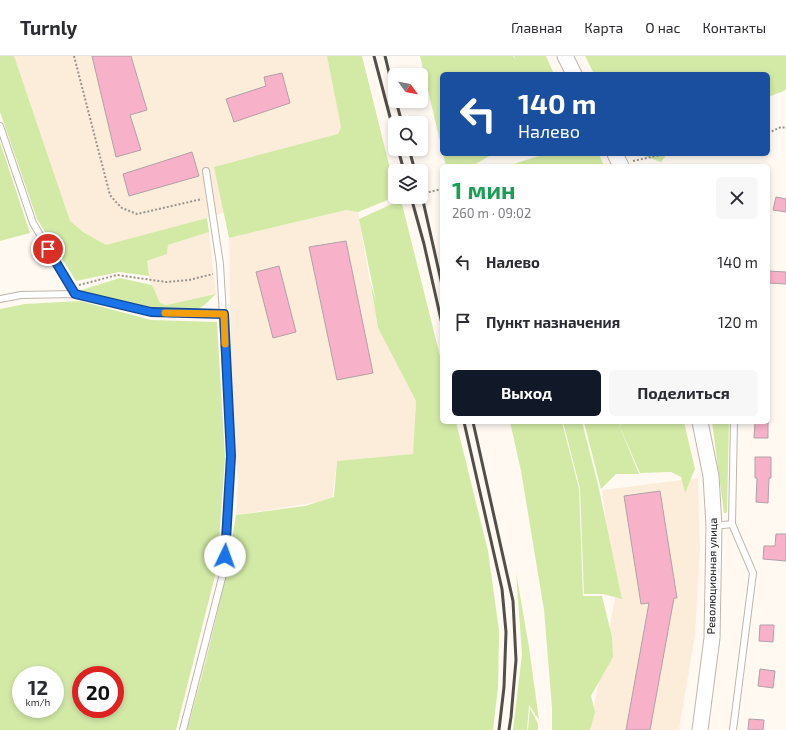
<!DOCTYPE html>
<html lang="ru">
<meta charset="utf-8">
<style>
:root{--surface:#fff;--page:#f7f7f7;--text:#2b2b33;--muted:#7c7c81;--line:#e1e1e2;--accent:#111827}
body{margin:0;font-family:"Exo 2",sans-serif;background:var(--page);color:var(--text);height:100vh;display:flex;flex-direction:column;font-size:15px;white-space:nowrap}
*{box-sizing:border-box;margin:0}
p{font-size:13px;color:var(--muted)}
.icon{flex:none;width:22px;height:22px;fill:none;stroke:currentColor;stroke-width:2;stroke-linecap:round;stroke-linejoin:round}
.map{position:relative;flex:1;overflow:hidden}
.details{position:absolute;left:440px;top:108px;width:330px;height:260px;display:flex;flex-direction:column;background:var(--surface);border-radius:6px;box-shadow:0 2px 6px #0003}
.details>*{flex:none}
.top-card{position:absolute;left:440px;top:16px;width:330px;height:84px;border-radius:6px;box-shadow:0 2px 6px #0003;background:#1a4fa0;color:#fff;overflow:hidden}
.needle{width:26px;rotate:123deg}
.controls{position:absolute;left:388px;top:12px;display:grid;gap:8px}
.controls a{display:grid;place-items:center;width:40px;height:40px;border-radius:6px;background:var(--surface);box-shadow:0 2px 6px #0003;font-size:20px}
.speed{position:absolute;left:12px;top:610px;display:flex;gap:8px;font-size:20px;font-weight:700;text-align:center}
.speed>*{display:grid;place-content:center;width:52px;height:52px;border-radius:50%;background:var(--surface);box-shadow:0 2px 6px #0003;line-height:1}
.speed small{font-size:10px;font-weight:400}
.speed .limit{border:6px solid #d22;background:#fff;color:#111}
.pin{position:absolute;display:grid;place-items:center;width:34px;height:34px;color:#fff;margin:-17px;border:2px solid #fff;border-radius:50%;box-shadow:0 1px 4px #0007}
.me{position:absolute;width:44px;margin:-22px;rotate:3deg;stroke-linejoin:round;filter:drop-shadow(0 0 3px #0008)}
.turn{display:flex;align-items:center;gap:14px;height:84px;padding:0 12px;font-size:18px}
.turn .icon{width:52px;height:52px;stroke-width:2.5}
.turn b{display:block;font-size:28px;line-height:34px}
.round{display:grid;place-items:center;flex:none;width:42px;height:42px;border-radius:6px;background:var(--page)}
.summary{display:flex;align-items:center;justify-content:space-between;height:68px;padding:0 12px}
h1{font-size:24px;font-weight:700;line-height:30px;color:#1e9e55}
.cta{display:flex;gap:8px;margin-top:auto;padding:8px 12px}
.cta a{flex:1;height:46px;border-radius:6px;background:var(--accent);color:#fff;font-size:16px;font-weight:700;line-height:46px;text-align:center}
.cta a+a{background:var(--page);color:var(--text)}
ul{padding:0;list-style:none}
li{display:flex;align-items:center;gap:12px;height:60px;padding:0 12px}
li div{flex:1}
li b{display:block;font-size:15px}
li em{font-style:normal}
header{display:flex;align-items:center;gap:24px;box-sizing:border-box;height:56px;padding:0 20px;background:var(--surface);border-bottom:1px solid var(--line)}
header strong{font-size:19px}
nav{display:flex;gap:22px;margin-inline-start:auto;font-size:14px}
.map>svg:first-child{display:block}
.built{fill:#fceddb}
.green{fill:#d3eaa7;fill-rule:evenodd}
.building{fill:#f7b1c8;stroke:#b0a1a6}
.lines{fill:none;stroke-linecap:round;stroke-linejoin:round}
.service-casing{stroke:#bfb6ab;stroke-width:8}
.tertiary-casing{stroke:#bfb6ab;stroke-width:17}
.path{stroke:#98948e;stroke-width:2;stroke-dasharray:2 2;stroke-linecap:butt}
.service{stroke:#fff;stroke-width:6}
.tertiary{stroke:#fff;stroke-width:15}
.rail{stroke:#524e4a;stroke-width:3}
.route-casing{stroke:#114b97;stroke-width:10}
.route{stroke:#1a73e8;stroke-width:7}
.slow{stroke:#f59e0b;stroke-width:7}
.labels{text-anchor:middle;stroke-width:3;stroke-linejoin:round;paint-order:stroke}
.street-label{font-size:11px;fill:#16130f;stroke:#fff}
</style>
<header>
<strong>Turnly</strong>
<nav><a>Главная</a><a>Карта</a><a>О нас</a><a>Контакты</a></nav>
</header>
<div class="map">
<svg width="786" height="674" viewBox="0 0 786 674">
<rect width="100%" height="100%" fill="#fff9f2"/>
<!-- built -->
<g class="built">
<polygon points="12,0 350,0 370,114 98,194 68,171"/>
<polygon points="346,154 358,156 378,272 416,345 413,399 337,405 332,444 236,459 238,429 232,353 229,182"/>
<polygon points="209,176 216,238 166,249 160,247 149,224 147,205 167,198 168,189"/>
<polygon points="698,422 700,495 695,579 679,674 589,674 615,543 602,434"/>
</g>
<!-- green -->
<g class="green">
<polygon points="0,0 14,0 70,165 83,176 106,189 207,162 209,176 168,189 167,198 147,205 149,220 119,216 76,225 37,163 0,56"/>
<polygon points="327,0 362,0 395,133 395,141 358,156 346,154 229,182 214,111 338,78 341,71"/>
<polygon points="420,0 513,0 516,4 514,0 546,0 554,18 442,18 442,94"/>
<polygon points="585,0 786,0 786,34 768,41 768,18 594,18"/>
<polygon points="0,86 30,177 0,185"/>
<polygon points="443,98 493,98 472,110 446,110"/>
<polygon points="545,98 599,98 604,110 507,110"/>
<polygon points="639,98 667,98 661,106"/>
<path d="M401,144L442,308V366H456L488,495L499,574L498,631L493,674H187C207,603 225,532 236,459L305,450L334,441L337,405L413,398L416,345L378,272L370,224L376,246L359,163Z"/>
<path d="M120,222L152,229L160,247L166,249L216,238C211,242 206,249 200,252C180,262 102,240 78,235Z"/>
<path d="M80,245L151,264L217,266L225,402L217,512L176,674H0V253L25,248ZM21,619H55V653H21ZM81,619H115V653H81Z"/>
<polygon points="510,366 562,366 579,433 583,540 602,540 612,581 613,601 591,640 595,656 590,674 552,674 552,652 544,554 521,415"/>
<polygon points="563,366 582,366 599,433 622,543 603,538 584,538 580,432"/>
<polygon points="584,366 626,366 619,369 639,418 616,418 601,433"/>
<polygon points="629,366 684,366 695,413 685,437 681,421 671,416 640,417 619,369"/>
<polygon points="712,366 729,366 727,455 726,457 724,457"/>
<polygon points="516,516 529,591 539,664 529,649 527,674 513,674 522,598"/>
<polygon points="530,652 538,668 538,674 528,674"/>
</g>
<!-- building -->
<g class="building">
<polygon points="92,0 131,0 147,54 130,59 141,94 116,101"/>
<polygon points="282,17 290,47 234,66 226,43 266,30 264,21"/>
<polygon points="192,96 199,120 129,140 123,118"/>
<polygon points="776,141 786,143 786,156 773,154"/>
<polygon points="346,185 373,317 337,324 309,191"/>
<polygon points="279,210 296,276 273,282 256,216"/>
<polygon points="768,215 786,216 786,228 768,227"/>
<polygon points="755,366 768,366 768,382 754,382"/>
<polygon points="755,401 771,401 771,422 769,422 768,447 756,446 757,422 755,422"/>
<polygon points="660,435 677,542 674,542 650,674 626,674 649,547 641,548 624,440"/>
<polygon points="776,478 786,478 786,505 763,503 764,490 775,490"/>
<polygon points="760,569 774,569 773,586 759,585"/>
<polygon points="760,613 775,615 773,632 758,630"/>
<polygon points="749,663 764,664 763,674 748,674"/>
</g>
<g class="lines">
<!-- service casing -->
<g class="service-casing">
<g id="service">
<polyline points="0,70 33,167 75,238"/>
<polyline points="0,243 21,239 75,238 151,256 224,258"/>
<polyline points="714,470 732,468"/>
<polyline points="183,674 224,514 231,400 220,208 206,115"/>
<polyline points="733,674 753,517 732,468 734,366"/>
</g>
</g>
<!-- tertiary casing -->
<g class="tertiary-casing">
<g id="tertiary">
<polyline points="565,0 574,18"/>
<polyline points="615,98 621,110"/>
<polyline points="700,674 712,582 714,470 711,420 700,366"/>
</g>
</g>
<!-- path -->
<g class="path">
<polyline points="74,0 110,139 116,146 122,152 137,158 202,143"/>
<polyline points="768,77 781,71 786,72"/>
<polyline points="633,105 665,98"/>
<polyline points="421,138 442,133"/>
<polyline points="394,144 406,141"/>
<polyline points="79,229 117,219 166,226 189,224 213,218"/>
</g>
<!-- service -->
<use href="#service" class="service"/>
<!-- tertiary -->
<use href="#tertiary" class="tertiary"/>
<!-- rail -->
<g class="rail">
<polyline points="374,0 395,80"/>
<polyline points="385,0 395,41"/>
<polyline points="396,45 402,67"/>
<polyline points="398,93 404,115"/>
<polyline points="409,93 415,115"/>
<polyline points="421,136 442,229"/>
<polyline points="411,141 424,188 442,268"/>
<polyline points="464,366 502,533 506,576 504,631 499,674"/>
<polyline points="473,366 513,545 516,604 511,661 509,674"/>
</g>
</g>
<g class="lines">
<!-- route casing -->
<g class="route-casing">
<polyline id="route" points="48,193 75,238 151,256 224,258 231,400 225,500"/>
</g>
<!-- route -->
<use href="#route" class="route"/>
<!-- slow -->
<polyline class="slow" points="165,257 224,258 225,288"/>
</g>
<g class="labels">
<!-- street labels -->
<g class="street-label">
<text transform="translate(712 520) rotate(-89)" y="4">Революционная улица</text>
</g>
</g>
</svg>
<div class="controls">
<a><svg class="needle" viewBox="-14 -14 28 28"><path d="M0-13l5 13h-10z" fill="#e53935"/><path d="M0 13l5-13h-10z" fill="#7c7c81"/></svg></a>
<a><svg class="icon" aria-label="search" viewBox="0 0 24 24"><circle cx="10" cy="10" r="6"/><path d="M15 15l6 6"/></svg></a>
<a><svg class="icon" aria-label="layers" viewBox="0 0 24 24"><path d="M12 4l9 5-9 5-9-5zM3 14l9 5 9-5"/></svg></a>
</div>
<div class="speed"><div>12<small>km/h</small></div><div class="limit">20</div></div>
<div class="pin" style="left:48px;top:193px;background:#d93025"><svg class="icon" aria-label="arrive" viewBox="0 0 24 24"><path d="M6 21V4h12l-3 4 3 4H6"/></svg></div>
<svg class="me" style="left:225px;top:500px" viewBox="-20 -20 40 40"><circle r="19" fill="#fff"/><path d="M0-13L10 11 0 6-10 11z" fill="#1a73e8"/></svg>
<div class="top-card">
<div class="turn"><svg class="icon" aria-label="left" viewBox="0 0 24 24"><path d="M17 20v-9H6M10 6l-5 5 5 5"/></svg><div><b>140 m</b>Налево</div></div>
</div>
<section class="details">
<div class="summary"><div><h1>1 мин</h1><p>260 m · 09:02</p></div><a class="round"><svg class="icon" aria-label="close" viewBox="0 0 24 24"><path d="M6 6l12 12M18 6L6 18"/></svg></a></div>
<ul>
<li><svg class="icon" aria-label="left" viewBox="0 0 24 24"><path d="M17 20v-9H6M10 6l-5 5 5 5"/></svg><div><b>Налево</b></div><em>140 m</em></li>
<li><svg class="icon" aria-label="arrive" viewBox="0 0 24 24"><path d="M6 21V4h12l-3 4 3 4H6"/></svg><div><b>Пункт назначения</b></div><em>120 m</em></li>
</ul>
<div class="cta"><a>Выход</a><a>Поделиться</a></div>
</section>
</div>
